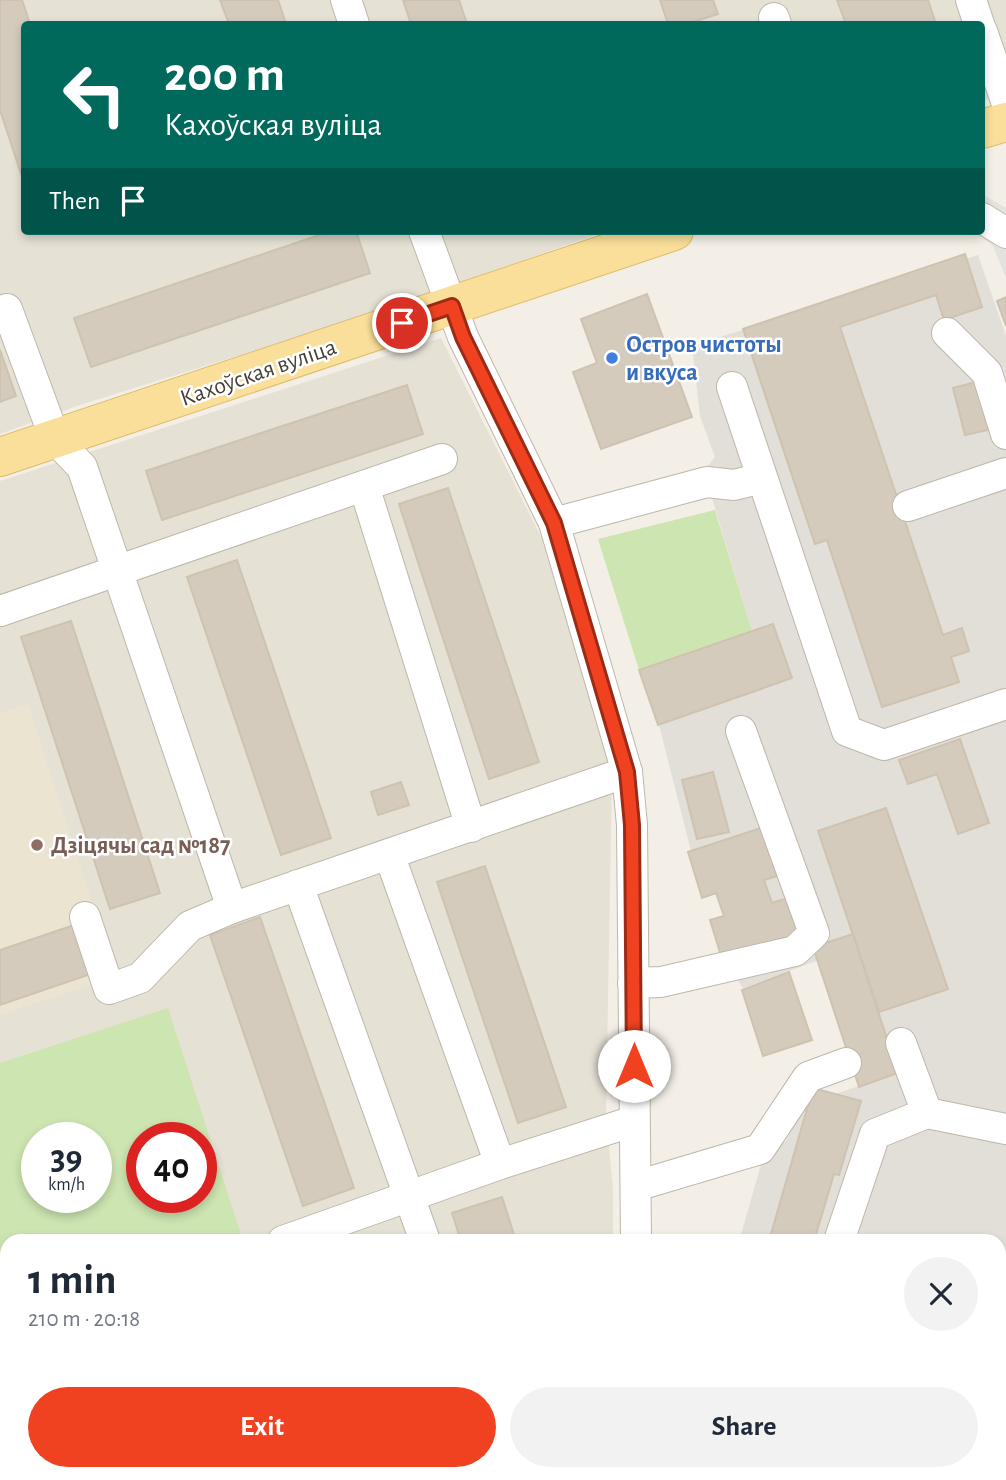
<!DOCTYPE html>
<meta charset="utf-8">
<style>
:root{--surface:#fff;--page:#f2f2f3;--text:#1f2937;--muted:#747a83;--accent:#f04220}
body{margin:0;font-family:"Alegreya Sans",sans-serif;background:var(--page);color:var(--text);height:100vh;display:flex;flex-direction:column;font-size:26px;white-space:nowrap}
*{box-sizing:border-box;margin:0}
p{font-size:23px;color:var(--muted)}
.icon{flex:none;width:38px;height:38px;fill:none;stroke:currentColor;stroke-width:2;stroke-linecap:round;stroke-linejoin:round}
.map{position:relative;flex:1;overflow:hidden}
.details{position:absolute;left:0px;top:1234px;width:1006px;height:247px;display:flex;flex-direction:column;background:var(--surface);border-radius:21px 21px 0 0;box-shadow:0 4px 10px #0003}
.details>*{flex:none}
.top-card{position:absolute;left:21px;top:21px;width:964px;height:214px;border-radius:7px;box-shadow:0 4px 10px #0003;background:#00695c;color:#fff;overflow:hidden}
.speed{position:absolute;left:21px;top:1122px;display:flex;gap:14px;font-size:35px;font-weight:700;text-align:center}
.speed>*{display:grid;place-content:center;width:91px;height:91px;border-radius:50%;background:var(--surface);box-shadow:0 4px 10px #0003;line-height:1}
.speed small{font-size:18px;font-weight:400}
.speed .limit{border:10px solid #d22;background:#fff;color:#111}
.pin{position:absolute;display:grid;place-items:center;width:60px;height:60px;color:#fff;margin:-30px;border:4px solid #fff;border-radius:50%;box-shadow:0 2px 7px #0007}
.me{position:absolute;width:77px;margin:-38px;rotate:0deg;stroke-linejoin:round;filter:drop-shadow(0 0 5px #0008)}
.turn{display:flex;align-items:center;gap:24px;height:147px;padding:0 28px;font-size:32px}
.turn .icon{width:91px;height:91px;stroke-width:2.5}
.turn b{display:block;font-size:49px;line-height:60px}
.then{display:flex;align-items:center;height:66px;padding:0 28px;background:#0003;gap:14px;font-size:26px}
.round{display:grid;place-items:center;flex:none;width:74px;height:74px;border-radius:37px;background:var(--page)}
.overview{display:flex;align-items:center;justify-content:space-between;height:119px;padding:0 28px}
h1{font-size:42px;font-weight:700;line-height:52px}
.action{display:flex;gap:14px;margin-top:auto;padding:14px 28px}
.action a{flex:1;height:80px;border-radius:42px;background:var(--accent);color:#fff;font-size:28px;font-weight:700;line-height:80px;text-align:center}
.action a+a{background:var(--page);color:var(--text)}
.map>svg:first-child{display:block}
.residential{fill:#e6e1d5;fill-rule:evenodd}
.industrial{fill:#e2ded8}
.education{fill:#ebe4d1}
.green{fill:#cde5b1;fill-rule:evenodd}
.parking{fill:#e4e2df}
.building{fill:#d4cbbd;stroke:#cec3b0;stroke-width:2}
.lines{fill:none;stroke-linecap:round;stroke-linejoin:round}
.minor-casing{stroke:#beb7aa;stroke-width:32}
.major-casing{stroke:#debc69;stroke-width:40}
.minor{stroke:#fff;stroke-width:30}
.major{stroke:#f9df99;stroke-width:38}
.route-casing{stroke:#9c2b15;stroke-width:18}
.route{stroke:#f04220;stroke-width:12}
.shop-dot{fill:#3f7fe0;stroke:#fff;stroke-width:2.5}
.education-dot{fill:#8d6e63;stroke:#fff;stroke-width:2.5}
.labels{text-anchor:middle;stroke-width:5;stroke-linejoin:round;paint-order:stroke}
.shop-label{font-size:24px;font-weight:bold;fill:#366cbe;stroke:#fff;text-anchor:start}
.street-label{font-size:24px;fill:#453f36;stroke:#fff}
.education-label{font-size:24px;font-weight:bold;fill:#785e54;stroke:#fff;text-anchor:start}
</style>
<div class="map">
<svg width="1006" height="1480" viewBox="0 0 1006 1480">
<rect width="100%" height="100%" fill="#f3efe7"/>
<!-- residential -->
<g class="residential">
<polygon points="0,0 1006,0 1006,92 982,101 982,24 24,24 24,231 607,231 352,320 77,406 0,434"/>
<path d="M441,338L542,539L612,773L606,1116L613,1188V1241H7V1474H604V1480H0V481ZM37,1138H96V1197H37ZM142,1138H201V1197H142Z"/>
<polygon points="650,1474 722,1474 749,1480 649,1480"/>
</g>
<!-- industrial -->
<polygon class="industrial" points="978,255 1006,336 1006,1480 790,1480 764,1474 999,1474 999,1241 739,1241 763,1158 786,1141 813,1088 835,1094 859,1086 819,960 743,988 720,952 710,920 724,915 716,893 702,898 688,852 691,851 659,725 639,670 752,631 704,471 715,457 700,416 692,346"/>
<!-- education -->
<g class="education">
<polygon points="28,704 116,976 0,1015 0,713"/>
<polygon points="7,1418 7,1474 264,1474 266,1480 0,1480 0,1420"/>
</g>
<!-- green -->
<g class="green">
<polygon points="715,510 752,631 639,670 598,539"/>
<path d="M168,1008L243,1241H7V1321L0,1324V1063ZM37,1138H96V1197H37ZM142,1138H201V1197H142Z"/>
</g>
<!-- parking -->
<polygon class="parking" points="982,194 1006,208 1006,278 993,246 973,231 982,231"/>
<!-- building -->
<g class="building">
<polygon points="0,0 22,0 30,24 24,24 24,183 0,110"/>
<polygon points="278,0 286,24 229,24 220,0"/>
<polygon points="403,0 459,0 467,24 411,24"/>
<polygon points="660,0 713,0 718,14 686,24 668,24"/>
<polygon points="837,0 928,0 936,24 846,24"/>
<polygon points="331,231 356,231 370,273 91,367 74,318"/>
<polygon points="965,254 982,307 944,320 936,295 840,327 943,635 962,628 969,651 951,657 959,682 882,707 827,540 815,544 743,329"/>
<polygon points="647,294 692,417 601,449 573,372 597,363 581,319"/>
<polygon points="1006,297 1006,326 997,301"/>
<polygon points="0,350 16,396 0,402"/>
<polygon points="984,380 996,428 965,435 953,388"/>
<polygon points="407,385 423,434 162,520 146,471"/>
<polygon points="448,488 539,762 489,779 399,504"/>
<polygon points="237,560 331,838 281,855 187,577"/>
<polygon points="71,621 160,893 110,909 21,637"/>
<polygon points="773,624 792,678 658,725 639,670"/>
<polygon points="960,739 989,823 958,834 937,774 908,784 899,760"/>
<polygon points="713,772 729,832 697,839 682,780"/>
<polygon points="401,782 409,805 378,815 371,792"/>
<polygon points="886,808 948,989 879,1012 818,831"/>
<polygon points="761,828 777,876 764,880 772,903 788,898 799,934 722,959 710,920 724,916 716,893 702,898 688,852"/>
<polygon points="485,866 566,1107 518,1123 437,882"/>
<polygon points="260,917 354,1188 303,1206 210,935"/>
<polygon points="74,925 91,974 0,1005 0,950"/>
<polygon points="853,934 898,1073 859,1087 813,947"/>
<polygon points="789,972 812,1040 763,1056 742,990"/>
<polygon points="813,1088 861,1101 839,1175 834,1174 814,1241 769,1241"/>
<polygon points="502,1197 516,1241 461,1241 452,1213"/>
<polygon points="279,1474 334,1474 336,1480 281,1480"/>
<polygon points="538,1474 593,1474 594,1475 580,1480 540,1480"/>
</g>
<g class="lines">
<!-- minor casing -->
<g class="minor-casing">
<g id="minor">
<polyline points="346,0 354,24"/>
<polyline points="971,0 979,24"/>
<polyline points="774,18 776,24"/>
<polyline points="982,31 1006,101"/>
<polyline points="982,218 1006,233"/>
<polyline points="424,231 463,337 554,523 627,772 632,825 636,1241"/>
<polyline points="7,309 55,439 82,467 232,908"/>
<polyline points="947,333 987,373 1006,434"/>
<polyline points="732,387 847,731 884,745 1006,704"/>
<polyline points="364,486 471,827"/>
<polyline points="908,506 1006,473"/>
<polyline points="554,523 707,482 734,485 762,478"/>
<polyline points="0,611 442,459"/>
<polyline points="389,854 500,1164"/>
<polyline points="298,885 425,1241"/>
<polyline points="85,917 109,989 140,978 190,926 232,908 627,772"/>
<polyline points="633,983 661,982 795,951 814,933 741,731"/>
<polyline points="901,1043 927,1113"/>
<polyline points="636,1186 760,1149 808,1077 846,1063"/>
<polyline points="283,1241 500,1164 634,1121"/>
<polyline points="839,1241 875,1134 927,1113 1006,1129"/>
<polyline points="384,1474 386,1480"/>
<polyline points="507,1474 509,1480"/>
<polyline points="859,1474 883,1480"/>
<polyline points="626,1480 626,1474"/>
</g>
</g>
<!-- major casing -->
<g class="major-casing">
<g id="major">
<polyline points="982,129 1006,122"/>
<polyline points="0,457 674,231"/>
</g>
</g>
<!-- minor -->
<use href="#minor" class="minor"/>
<!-- major -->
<use href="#major" class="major"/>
</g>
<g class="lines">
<!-- route casing -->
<g class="route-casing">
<polyline id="route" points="402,323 452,306 463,337 554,523 627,772 632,825 634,1066"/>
</g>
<!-- route -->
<use href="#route" class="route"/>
</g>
<!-- markers -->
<circle class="shop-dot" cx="612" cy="358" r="7"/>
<circle class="education-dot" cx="37" cy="845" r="7"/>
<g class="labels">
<!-- shop labels -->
<g class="shop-label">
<text x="626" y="352">Остров чистоты<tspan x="626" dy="28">и вкуса</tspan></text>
</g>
<!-- street labels -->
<g class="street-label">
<text transform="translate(258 372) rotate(-19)" y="8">Кахоўская вуліца</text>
</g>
<!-- education labels -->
<g class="education-label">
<text x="51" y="853">Дзіцячы сад №187</text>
</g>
</g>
</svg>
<div class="speed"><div>39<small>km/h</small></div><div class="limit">40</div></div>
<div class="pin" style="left:402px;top:323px;background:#d93025"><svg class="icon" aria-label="arrive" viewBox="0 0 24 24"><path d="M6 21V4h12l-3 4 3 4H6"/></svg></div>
<svg class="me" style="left:634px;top:1066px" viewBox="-20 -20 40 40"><circle r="19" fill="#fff"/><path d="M0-13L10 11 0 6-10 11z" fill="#f04220"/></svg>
<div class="top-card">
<div class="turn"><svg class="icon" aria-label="left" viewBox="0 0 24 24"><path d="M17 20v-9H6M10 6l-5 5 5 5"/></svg><div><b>200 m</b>Кахоўская вуліца</div></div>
<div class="then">Then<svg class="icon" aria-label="arrive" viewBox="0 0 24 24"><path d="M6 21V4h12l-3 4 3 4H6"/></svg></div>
</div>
<section class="details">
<div class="overview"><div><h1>1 min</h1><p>210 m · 20:18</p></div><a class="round"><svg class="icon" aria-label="close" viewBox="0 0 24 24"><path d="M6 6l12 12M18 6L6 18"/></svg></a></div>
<div class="action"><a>Exit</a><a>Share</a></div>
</section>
</div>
